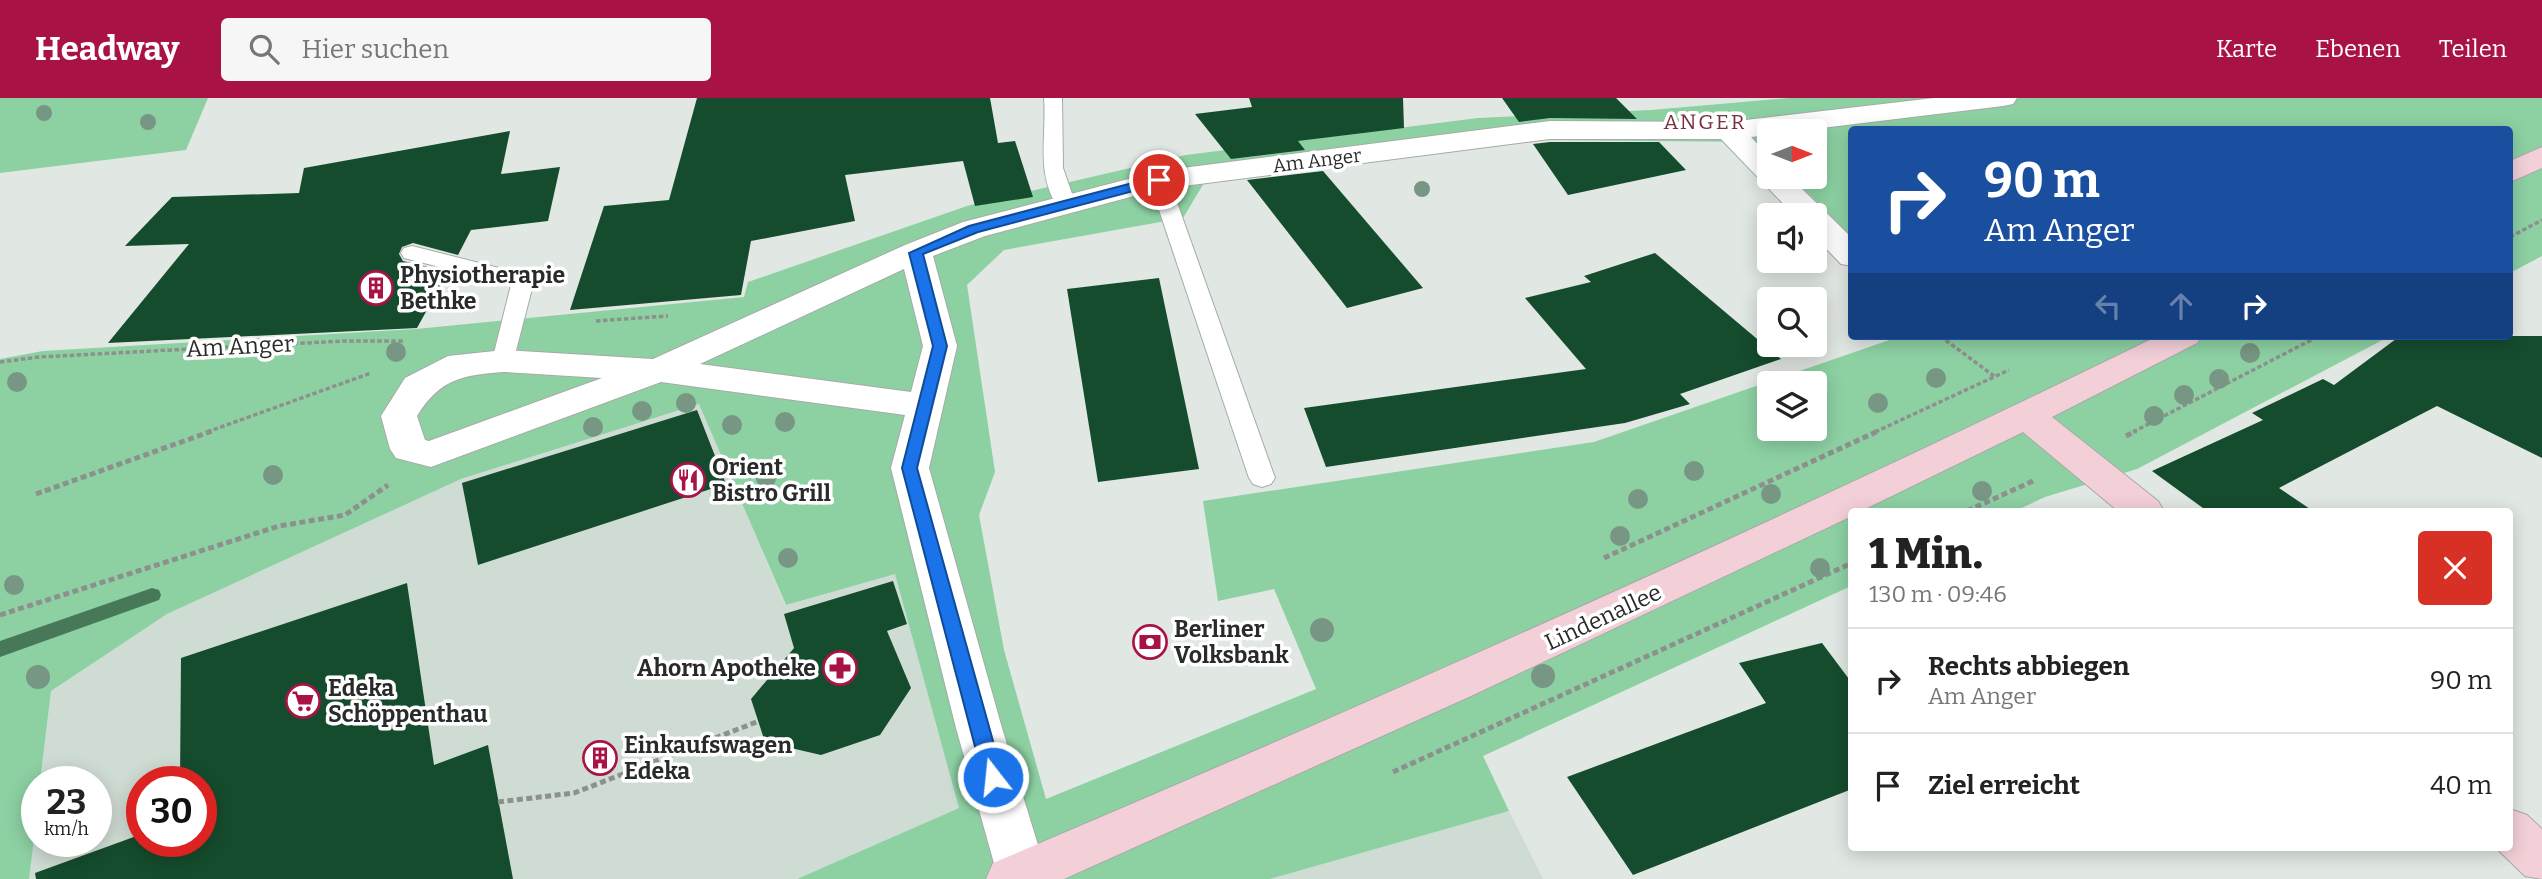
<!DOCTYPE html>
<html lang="de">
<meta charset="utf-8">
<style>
:root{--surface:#fff;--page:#f6f6f6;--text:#222;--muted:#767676;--line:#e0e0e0;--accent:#a81245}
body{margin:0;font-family:Bitter,serif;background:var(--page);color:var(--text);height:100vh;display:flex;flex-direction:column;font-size:26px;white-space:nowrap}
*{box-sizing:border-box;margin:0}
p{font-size:23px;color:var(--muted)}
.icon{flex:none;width:38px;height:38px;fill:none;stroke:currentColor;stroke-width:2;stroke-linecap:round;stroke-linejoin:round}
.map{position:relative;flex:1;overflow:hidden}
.details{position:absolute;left:1848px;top:410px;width:665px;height:343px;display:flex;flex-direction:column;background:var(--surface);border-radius:7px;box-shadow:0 4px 18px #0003}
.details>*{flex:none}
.hud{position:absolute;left:1848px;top:28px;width:665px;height:214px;border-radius:7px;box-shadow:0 4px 18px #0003;background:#1a4fa0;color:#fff;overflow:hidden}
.needle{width:46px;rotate:90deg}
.fabs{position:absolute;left:1757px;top:21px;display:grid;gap:14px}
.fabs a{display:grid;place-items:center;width:70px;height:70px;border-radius:7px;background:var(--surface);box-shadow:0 4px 18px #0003;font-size:35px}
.speed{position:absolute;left:21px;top:668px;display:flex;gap:14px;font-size:35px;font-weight:700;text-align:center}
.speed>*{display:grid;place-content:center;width:91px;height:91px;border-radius:50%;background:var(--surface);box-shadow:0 4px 18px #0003;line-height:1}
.speed small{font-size:18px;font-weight:400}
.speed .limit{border:10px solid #d22;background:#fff;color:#111}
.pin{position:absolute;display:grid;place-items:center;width:60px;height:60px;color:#fff;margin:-30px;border:4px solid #fff;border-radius:50%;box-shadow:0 2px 7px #0007}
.me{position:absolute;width:77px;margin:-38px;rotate:344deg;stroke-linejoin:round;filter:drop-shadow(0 0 5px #0008)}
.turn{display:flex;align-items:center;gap:24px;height:147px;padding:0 21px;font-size:32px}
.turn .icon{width:91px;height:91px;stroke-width:2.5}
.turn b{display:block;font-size:49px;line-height:60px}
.lanes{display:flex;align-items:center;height:66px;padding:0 21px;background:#0003;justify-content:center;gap:35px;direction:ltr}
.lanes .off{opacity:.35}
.round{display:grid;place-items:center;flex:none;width:74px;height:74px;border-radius:7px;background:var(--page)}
.overview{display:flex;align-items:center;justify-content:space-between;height:119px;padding:0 21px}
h1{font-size:42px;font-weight:800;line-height:52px}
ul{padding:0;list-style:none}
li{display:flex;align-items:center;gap:21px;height:105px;padding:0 21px;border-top:2px solid var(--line)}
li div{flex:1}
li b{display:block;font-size:26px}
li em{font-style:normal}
header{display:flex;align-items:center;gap:42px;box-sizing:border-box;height:98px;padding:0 35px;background:var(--accent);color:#fff}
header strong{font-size:33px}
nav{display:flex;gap:38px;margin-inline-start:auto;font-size:24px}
.search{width:490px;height:63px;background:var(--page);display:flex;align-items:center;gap:18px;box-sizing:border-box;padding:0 24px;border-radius:7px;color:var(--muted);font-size:26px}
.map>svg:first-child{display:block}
.built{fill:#cfdcd3;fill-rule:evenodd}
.green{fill:#8dd1a3;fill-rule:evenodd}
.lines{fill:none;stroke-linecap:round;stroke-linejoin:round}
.stream{fill:#477959;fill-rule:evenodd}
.building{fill:#154c2d}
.lane-casing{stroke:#a5aba7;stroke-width:2}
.street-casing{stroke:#a5aba7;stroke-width:2}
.secondary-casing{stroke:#a5aba7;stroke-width:2}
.path-far1{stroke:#8c918d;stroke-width:3.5;stroke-dasharray:4.5 2.5;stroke-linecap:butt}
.path{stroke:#8c918d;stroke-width:5;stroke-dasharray:6 3.5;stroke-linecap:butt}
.lane{fill:#fff;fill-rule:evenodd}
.street{fill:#fff;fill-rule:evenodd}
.secondary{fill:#f3d0d7;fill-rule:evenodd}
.tree{fill:#779683}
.route{fill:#1a73e8;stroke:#114b97;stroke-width:2}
.labels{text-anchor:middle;stroke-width:7;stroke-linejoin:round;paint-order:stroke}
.far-street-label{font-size:19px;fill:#282b29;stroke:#fff}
.far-neighbourhood-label{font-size:21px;letter-spacing:2px;fill:#78313f;stroke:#fff}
.poi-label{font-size:23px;font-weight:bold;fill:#282b29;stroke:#fff;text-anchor:start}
.street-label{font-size:23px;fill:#282b29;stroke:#fff}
</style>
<header>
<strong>Headway</strong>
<div class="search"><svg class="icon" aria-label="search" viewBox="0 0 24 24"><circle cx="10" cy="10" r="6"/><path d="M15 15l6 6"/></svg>Hier suchen</div>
<nav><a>Karte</a><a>Ebenen</a><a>Teilen</a></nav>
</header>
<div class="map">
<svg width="2542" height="781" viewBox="0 0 2542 781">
<rect width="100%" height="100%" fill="#e1e7e2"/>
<!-- built -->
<g class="built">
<path d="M700,306L785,507L895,475L959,710L797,781H29L37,717V744H96V684H40L51,593L167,516L461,381ZM142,684H201V744H142Z"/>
<polygon points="1509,713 1543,781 1270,781"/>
</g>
<!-- green -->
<g class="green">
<polygon points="0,0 208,0 186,52 0,75"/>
<path d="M1789,0H2542V158L2510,175V32H1852L1851,138L1792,79H1815V33H1769V56L1757,44L1542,42L1204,85L1183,120L1004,152L967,187L995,374L979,417L1004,552L1046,701L1316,591L1274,491L1218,503L1203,403L1594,344L1901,238H2390L2137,371L2045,399L2015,413H1852L1851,488L1483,658L1509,713L1270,781H797L959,710L895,476L786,507L699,306L461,381L167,516L51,593L40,684H37V717L29,781H0V261L43,253L416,231L744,199L748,184L967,108L1186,57L1478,20L1651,12ZM1769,285H1815V331H1769Z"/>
</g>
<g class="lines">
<!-- stream -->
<polygon class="stream" points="152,490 159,492 161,497 159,502 0,559 0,543"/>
</g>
<!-- building -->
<g class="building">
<polygon points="697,0 990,0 998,45 1015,43 1033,99 975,108 963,63 845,77 855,123 751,143 741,197 570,212 604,108 669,102"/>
<polygon points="1249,0 1403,0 1404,30 1298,43 1305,52 1231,61 1195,16 1252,9"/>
<polygon points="1502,0 1616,0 1637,21 1550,20 1519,24"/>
<polygon points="510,33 501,76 560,69 548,123 471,132 458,157 413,145 402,149 399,156 403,163 448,174 417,230 108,245 189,146 125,148 172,99 299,95 304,70"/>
<polygon points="1550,44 1659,44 1686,72 1568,97 1533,46"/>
<polygon points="1323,73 1423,190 1347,210 1247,82"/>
<polygon points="1655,155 1781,261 1680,296 1690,306 1625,325 1326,369 1304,310 1586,271 1525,200 1591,184 1584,178"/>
<polygon points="1159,180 1199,371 1098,384 1067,191"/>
<polygon points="2400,238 2542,238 2542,360 2437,308 2279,390 2313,413 2207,413 2152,373 2263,322 2252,315 2323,281 2334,287"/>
<polygon points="697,312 726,386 478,467 462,385"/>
<polygon points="893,483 907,526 887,533 911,590 880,637 821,657 765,644 751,601 794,550 784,516"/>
<polygon points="407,485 434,667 488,647 513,781 36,781 35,775 142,736 142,744 201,744 201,684 180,684 181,560"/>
<polygon points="1822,545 1852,585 1852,691 1633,777 1567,679 1766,605 1739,565"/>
</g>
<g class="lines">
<!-- lane casing -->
<g class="lane-casing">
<g id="lane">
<path d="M1044,0H1062L1063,70L1076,107L1073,111H1059C1035,76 1047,39 1044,0Z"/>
<polygon points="1159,76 1166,78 1169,82 1275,380 1271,386 1262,389 1253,386 1249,380 1149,82 1152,78"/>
<polygon points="412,148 531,178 534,183 512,268 504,270 496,268 492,263 511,187 404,160 401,155 404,150"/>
</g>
</g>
<!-- street casing -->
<g class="street-casing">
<path id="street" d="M1934,0H2017L2013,6L2003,8L1797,33H1769V37L1751,39L1769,58V79H1790L1852,140V168L1841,166L1815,139V117H1794L1721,41H1550L1160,91L985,138L933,158L957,248L929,370L1002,630L1047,776L1044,781H1000L997,776L956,630L891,370L905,317L661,284L431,369L396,360L390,351L381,318L405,280L448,258L504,252L653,261L905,147L963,124L1159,73L1550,23L1729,24ZM904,171L923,248L911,294L700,266ZM504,274L602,280L429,343L425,342L417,318C440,281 462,277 504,274Z"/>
</g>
<!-- secondary casing -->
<g class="secondary-casing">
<g id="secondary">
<polygon points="2542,49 2542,70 2510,84 2510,63"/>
<path d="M2158,238H2202L2197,245L2052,319L2158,403L2164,413H2118L2023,334L1861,413H1852V418L1471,598L1064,781H986L993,765C1386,599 1775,425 2158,238Z"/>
<polygon points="2510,711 2527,717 2542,731 2542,781 2525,778 2495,749 2510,749"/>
</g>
</g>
<!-- path-far1 -->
<g class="path-far1">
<polyline points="2510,139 2542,122"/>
<polyline points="596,223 668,218"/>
<polyline points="1940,238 1994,278"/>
<polyline points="0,264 39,259 343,243 404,243"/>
<polyline points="207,334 371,275"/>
<polyline points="1875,334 2009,272"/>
<polyline points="2133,334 2319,238"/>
</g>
<!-- path -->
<g class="path">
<polyline points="2126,338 2136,333"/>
<polyline points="36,396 212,333"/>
<polyline points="1967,413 2033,383"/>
<polyline points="1604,460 1878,333"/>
<polyline points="0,517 279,428 345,417 388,387"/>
<polyline points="1393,674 1852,465"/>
<polyline points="498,704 574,695 759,623"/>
</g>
<!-- lane -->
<use href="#lane" class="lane"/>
<!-- street -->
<use href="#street" class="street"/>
<!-- secondary -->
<use href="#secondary" class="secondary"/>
</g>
<!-- trees -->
<g class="tree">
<circle cx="44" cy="15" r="8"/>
<circle cx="148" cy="24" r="8"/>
<circle cx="1422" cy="91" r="8"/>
<circle cx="396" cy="254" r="10"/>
<circle cx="2250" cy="255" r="10"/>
<circle cx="1936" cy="280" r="10"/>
<circle cx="2219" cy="281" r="10"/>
<circle cx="17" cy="284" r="10"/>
<circle cx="2184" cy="297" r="10"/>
<circle cx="686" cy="305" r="10"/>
<circle cx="1878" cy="305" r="10"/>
<circle cx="642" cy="313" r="10"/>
<circle cx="2154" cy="318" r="10"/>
<circle cx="785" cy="324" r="10"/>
<circle cx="732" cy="327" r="10"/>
<circle cx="593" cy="329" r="10"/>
<circle cx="1694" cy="373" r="10"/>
<circle cx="273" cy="377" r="10"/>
<circle cx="766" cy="380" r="10"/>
<circle cx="1982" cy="393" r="10"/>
<circle cx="1771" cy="396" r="10"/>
<circle cx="1638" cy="401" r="10"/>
<circle cx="1620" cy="438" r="10"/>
<circle cx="788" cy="460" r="10"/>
<circle cx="1820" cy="470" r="10"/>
<circle cx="14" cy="487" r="10"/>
<circle cx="1322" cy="532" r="12"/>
<circle cx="1543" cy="578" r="12"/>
<circle cx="38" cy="579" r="12"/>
</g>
<!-- route -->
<polygon class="route" points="1159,78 1166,82 1164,85 978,134 923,156 947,248 917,370 1003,679 1000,684 993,687 986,684 983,679 902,370 933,248 909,155 969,128"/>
<!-- icons -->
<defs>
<g id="building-ring" transform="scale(1.75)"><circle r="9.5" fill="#fff" stroke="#a81245" stroke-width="1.5"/><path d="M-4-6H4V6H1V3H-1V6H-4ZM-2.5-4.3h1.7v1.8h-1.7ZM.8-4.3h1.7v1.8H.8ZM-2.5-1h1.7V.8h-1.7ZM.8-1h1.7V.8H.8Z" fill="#a81245"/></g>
<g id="restaurant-ring" transform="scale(1.75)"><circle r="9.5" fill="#fff" stroke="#a81245" stroke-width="1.5"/><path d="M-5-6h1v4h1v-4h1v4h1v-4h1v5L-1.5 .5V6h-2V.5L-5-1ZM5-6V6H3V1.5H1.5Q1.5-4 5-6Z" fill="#a81245"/></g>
<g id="bank-ring" transform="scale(1.75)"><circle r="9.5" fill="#fff" stroke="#a81245" stroke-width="1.5"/><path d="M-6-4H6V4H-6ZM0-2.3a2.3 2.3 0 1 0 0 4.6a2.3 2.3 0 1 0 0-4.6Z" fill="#a81245"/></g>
<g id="pharmacy-ring" transform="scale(1.75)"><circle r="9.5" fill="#fff" stroke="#a81245" stroke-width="1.5"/><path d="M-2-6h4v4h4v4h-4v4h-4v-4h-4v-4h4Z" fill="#a81245"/></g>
<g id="supermarket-ring" transform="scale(1.75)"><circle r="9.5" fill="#fff" stroke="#a81245" stroke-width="1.5"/><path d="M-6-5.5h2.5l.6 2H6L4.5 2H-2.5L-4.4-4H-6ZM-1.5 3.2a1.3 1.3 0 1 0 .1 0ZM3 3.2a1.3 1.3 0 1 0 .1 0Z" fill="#a81245"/></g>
</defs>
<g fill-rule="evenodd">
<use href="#building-ring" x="376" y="190"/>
<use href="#restaurant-ring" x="688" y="382"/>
<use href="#bank-ring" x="1150" y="544"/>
<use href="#pharmacy-ring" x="840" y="570"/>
<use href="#supermarket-ring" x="303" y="603"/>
<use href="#building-ring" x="600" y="660"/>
</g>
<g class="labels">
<!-- far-street labels -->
<g class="far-street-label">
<text transform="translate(1317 62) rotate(-7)" y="7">Am Anger</text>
</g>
<!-- far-neighbourhood labels -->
<g class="far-neighbourhood-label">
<text x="1705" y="31">ANGER</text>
</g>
<!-- poi labels -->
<g class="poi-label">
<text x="400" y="185">Physiotherapie<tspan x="400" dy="26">Bethke</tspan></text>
<text x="712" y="377">Orient<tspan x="712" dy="26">Bistro Grill</tspan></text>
<text x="1174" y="539">Berliner<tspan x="1174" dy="26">Volksbank</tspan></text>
<text x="816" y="578" text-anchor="end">Ahorn Apotheke</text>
<text x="328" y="598">Edeka<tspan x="328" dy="26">Schöppenthau</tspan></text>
<text x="624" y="655">Einkaufswagen<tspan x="624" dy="26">Edeka</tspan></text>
</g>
<!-- street labels -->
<g class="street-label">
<text transform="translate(240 248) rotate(-3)" y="8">Am Anger</text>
<text transform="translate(1603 519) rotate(-25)" y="8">Lindenallee</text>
</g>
</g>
</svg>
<div class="fabs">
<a><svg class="needle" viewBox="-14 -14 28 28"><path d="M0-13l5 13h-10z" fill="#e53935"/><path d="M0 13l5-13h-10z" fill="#767676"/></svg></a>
<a><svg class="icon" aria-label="sound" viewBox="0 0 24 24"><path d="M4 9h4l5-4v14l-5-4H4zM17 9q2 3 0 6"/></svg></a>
<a><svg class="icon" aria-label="search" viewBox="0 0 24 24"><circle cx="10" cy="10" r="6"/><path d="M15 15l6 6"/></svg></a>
<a><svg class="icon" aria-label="layers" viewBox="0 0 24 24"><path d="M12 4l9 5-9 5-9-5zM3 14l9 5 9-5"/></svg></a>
</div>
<div class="speed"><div>23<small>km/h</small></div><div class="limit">30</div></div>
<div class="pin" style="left:1159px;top:82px;background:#d93025"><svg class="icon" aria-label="arrive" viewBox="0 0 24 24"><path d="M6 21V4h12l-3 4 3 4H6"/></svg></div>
<svg class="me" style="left:993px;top:679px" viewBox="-20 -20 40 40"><circle r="17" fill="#1a73e8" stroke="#fff" stroke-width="3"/><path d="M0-11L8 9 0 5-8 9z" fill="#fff"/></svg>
<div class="hud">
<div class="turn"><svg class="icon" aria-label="right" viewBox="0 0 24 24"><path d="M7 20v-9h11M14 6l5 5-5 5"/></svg><div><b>90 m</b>Am Anger</div></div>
<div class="lanes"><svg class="icon off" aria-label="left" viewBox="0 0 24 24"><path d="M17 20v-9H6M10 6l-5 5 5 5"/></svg><svg class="icon off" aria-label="ahead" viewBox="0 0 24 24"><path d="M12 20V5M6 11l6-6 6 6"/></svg><svg class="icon" aria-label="right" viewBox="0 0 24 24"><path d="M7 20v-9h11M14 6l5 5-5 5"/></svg></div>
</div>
<section class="details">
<div class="overview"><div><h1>1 Min.</h1><p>130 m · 09:46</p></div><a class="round" style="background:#d93025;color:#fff"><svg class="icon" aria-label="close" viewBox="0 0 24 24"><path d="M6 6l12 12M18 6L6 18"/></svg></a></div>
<ul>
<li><svg class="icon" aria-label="right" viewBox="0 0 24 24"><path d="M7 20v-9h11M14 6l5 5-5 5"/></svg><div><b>Rechts abbiegen</b><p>Am Anger</p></div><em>90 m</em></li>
<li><svg class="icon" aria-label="arrive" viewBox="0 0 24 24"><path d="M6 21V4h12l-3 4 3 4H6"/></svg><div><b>Ziel erreicht</b></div><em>40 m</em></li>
</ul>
</section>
</div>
